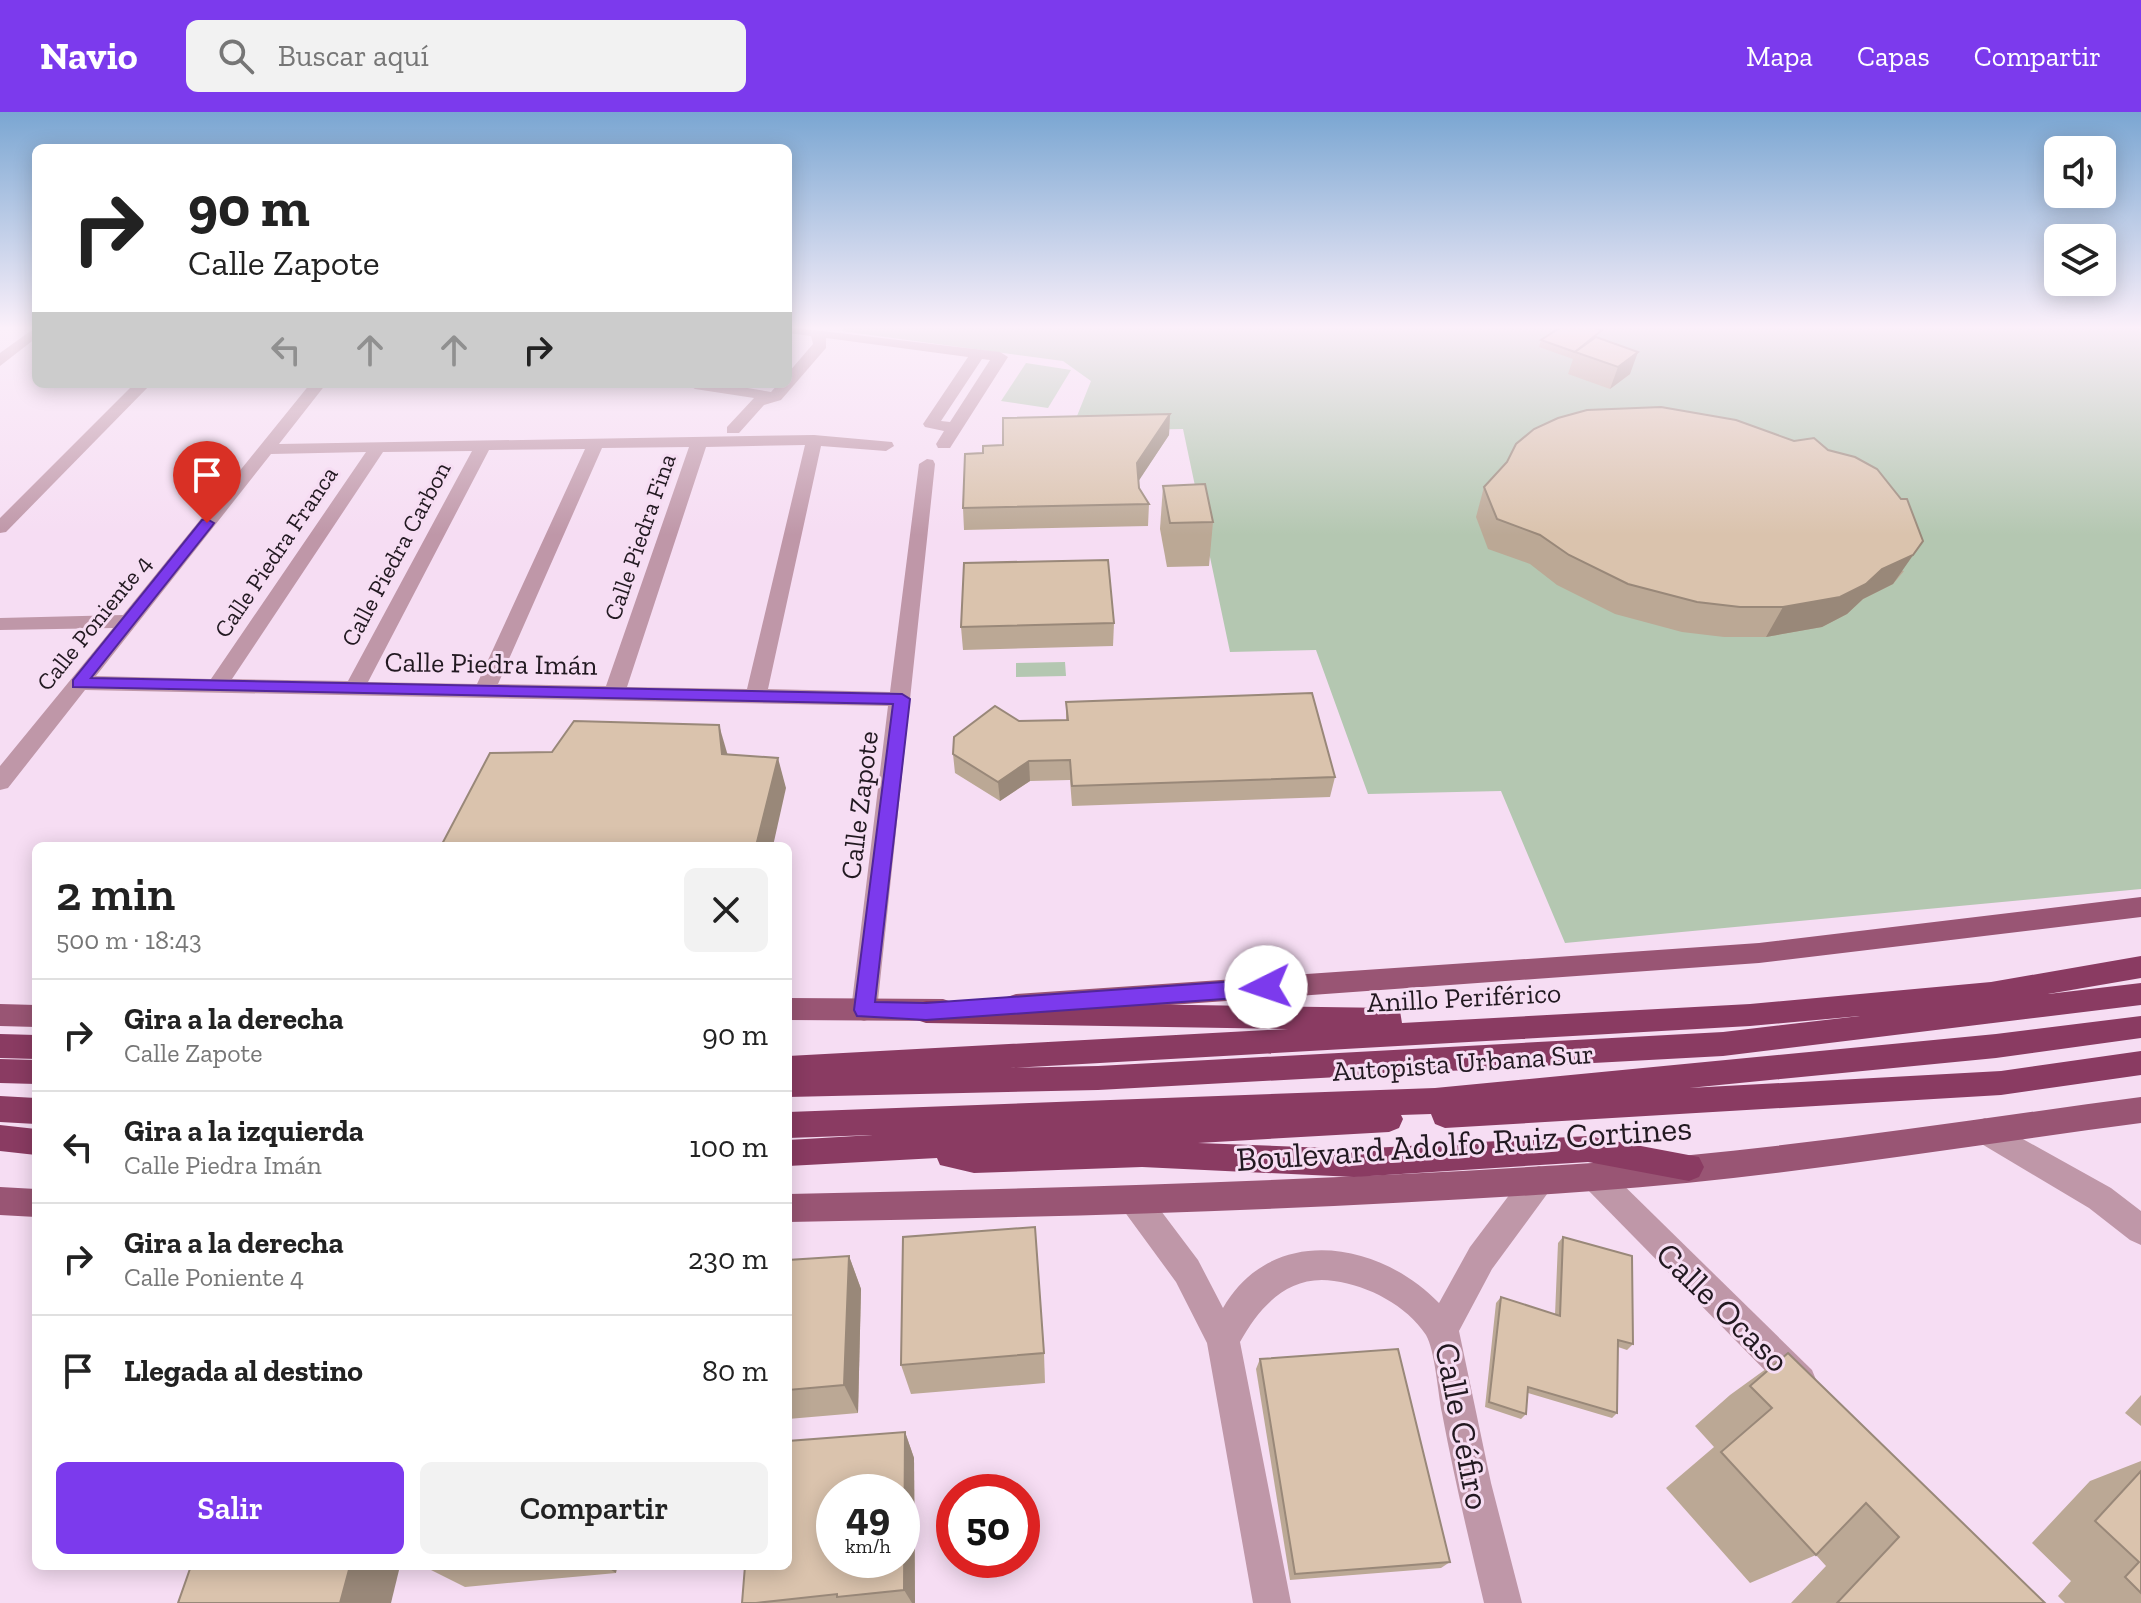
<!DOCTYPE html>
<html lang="es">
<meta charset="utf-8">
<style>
:root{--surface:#fff;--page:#f2f2f2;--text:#222;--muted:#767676;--line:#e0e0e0;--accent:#7c3aed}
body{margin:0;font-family:"Zilla Slab",serif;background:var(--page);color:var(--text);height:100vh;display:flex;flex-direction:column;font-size:30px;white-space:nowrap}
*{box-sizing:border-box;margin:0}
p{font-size:26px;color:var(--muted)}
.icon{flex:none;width:44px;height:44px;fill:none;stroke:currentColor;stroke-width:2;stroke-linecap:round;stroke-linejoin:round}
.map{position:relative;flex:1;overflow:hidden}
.side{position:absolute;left:32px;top:730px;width:760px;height:728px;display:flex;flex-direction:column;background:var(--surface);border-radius:12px;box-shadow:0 4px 20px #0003}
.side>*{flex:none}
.guide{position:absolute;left:32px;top:32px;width:760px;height:244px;border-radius:12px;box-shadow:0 4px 20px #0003;background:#fff;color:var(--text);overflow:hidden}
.controls{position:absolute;left:2044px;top:24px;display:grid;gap:16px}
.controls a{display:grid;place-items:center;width:72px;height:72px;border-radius:12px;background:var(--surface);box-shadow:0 4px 20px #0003;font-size:40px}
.speed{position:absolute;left:816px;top:1362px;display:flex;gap:16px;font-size:40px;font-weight:700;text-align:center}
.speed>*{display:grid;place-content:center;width:104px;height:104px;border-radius:50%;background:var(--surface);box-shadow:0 4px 20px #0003;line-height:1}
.speed small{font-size:20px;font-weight:400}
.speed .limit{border:12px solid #d22;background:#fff;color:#111}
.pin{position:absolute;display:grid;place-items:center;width:68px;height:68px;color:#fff;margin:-82px -34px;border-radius:50% 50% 50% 0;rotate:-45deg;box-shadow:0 0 8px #0007}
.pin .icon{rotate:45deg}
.me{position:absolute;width:88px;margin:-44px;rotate:266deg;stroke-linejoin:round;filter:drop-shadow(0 0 6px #0008)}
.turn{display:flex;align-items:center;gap:28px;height:168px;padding:0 24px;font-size:36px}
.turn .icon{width:104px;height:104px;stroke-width:2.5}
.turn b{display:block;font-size:56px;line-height:68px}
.lanes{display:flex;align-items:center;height:76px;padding:0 24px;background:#0003;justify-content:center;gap:40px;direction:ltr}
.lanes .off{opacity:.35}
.round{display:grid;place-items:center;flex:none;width:84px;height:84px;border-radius:12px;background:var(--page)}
.headline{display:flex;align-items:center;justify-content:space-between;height:136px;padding:0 24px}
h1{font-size:48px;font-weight:600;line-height:60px}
.cta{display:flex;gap:16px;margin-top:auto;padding:16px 24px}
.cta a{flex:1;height:92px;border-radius:12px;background:var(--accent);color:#fff;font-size:32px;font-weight:600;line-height:92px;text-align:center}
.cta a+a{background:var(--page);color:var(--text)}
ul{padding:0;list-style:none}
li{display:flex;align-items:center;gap:24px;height:112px;padding:0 24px;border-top:2px solid var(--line)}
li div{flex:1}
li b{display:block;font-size:30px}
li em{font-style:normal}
header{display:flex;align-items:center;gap:48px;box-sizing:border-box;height:112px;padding:0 40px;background:var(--accent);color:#fff}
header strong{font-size:38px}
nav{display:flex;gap:44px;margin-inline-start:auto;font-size:28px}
.search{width:560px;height:72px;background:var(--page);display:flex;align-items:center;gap:20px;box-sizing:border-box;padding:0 28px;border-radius:12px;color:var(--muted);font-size:30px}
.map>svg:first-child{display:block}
.green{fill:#b4c7b1}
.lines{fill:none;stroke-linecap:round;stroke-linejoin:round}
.minor{fill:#bf97a8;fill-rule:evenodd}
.major{fill:#995574;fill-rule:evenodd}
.highway{fill:#8a3b62;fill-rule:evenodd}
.wall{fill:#bba895}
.shaded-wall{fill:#998879}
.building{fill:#dac3ad;stroke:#998879;stroke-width:2;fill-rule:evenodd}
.route{fill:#7c3aed;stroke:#51269a;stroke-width:2}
.labels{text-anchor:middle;stroke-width:6;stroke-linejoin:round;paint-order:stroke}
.far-street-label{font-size:24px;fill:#221921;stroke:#f6ddf3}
.street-label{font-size:28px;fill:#221921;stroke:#f6ddf3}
.near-street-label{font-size:34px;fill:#221921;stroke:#f6ddf3}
</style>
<header>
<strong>Navio</strong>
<div class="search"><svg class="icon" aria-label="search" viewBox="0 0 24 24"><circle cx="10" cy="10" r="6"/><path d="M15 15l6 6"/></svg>Buscar aquí</div>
<nav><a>Mapa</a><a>Capas</a><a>Compartir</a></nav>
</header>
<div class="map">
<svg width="2141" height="1491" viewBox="0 0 2141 1491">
<rect width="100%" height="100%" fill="#f6ddf3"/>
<!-- green -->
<g class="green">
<polygon points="844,215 2141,215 2141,777 1565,831 1501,679 1368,682 1316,538 1230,540 1183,317 1071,319 1091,269 1063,249 841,219"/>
<polygon points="1026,251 1071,258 1048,296 1001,289"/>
<polygon points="1065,550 1066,564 1016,565 1016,551"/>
</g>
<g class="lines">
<!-- minor -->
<g class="minor">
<polygon points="36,215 36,226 0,254 0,241"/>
<path d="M788,215L1000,240L1008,245L950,336H938L936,332L944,319L925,315L923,312L968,245L826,226V236L781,288L764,293L739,321H727V315L754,286L695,277L687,272H724L771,280L778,272H788V261L813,232L811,224L788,221ZM982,247L990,248L950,310L941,309Z"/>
<polygon points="134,272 151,272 6,420 0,421 0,406"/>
<path d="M310,272H326L279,332L814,323L892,330L894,334L886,339L821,334L768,577L890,580L919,352L927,347L933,348L935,352L877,898L873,906L864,909L855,906L851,898L888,594L85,578L8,676L0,678V654L113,516L0,518V506L123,503ZM805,333L747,577L627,575L706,335ZM689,335L606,574L498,572L602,336ZM585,337L477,572L368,570L489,338ZM472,339L348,569L232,567L383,340ZM366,340L211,567L96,564L271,342Z"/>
<polygon points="1985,1006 2111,1076 2141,1099 2141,1133 2130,1128 2089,1096 1975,1028 1971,1019 1975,1010"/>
<polygon points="1595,1051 1605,1055 1812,1258 1817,1270 1812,1282 1800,1287 1788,1282 1585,1075 1580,1065 1585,1055"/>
<path d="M1539,1054L1550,1058L1554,1068L1550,1078L1492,1157L1459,1219L1491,1371L1522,1491H1484C1469,1428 1454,1365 1442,1301C1438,1282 1435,1238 1426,1223C1406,1193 1369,1174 1334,1169C1289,1162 1260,1194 1240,1230L1291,1491H1253L1207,1231L1176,1170L1124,1099L1120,1089L1124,1079L1135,1075L1146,1079L1198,1148L1223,1196C1272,1111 1379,1129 1439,1191L1470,1135L1528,1058Z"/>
</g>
<!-- major -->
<g class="major">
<polygon points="2141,785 2141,805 1759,851 1016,904 1007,901 1003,893 1007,885 1016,882 1759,831"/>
<polygon points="788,886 943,887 952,890 956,898 952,906 943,909 788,908"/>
<polygon points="0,892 36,893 36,915 0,914"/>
<path d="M2141,985V1011C1959,1035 1776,1066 1593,1079C1325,1098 1056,1105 788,1110V1082C1056,1076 1325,1069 1592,1051C1776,1039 1959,1009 2141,985Z"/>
<polygon points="0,1075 36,1077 36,1105 0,1103"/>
</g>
<!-- highway -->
<g class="highway">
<path d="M2141,844V866L2048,882L2141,871V893L1723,944L1098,978L788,985V944L1288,917L926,911L917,908L913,900L917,892L926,889L1390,896L1400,899L1402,911L1750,892L1991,870ZM1860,904L1723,920L1098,954L1010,956L1750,914Z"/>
<polygon points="2141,904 2141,926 1996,946 1689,976 2001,959 2141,939 2141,963 2001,983 1445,1016 1435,1012 1431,1002 1401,1003 1403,1007 1399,1016 1389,1020 1198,1031 1354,1037 1588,1024 1699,1045 1704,1055 1699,1065 1689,1069 1588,1050 1354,1065 1142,1055 974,1061 940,1053 937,1046 788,1054 788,1028 873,1023 788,1026 788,1000 1435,976 1996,922"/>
<polygon points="0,922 36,923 36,947 0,946"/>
<polygon points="0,947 36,948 36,972 0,971"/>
<polygon points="0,984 36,986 36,1012 0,1010"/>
<polygon points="0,1013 36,1017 36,1043 0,1039"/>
</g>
</g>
<!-- wall -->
<g class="wall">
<polygon points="1600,225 1599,226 1630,262 1610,277 1568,262 1573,247 1539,235 1541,228"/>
<polygon points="1170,302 1169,323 1138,369 1139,376 1149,392 1148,414 964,418 963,396 1003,333"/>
<polygon points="1163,374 1213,410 1209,454 1167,455 1160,417"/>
<polygon points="1484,375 1904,459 1893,472 1863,487 1847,502 1822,515 1766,525 1724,525 1682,520 1615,502 1557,473 1530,452 1488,437 1476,405"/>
<polygon points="1114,511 1113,534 963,538 961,515"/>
<polygon points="1066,590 1335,665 1330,685 1072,694 1070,668 1030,669 1000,689 955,661 953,642 1019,609 1066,608"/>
<polygon points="1563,1125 1633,1232 1627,1238 1618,1235 1617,1301 1612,1306 1528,1281 1526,1302 1521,1307 1485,1295 1496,1191 1501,1185 1555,1203 1558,1131"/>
<polygon points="849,1144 861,1177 858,1301 788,1307 788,1148"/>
<polygon points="1044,1241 1045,1271 911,1282 901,1253"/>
<polygon points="1788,1241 2045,1491 1791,1491 1826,1454 1816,1443 1750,1471 1666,1376 1714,1335 1695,1314 1730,1283"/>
<polygon points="1260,1247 1450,1450 1441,1456 1290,1468 1256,1257"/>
<polygon points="2141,1283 2141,1314 2125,1301"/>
<polygon points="905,1320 914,1346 915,1491 742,1491"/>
<polygon points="2141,1349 2141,1491 2065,1491 2058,1484 2071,1469 2032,1431 2090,1369"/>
<polygon points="425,1454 617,1454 616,1461 465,1475 425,1455"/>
</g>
<!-- shaded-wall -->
<g class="shaded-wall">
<polygon points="1638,240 1630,262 1610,277 1618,255"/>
<polygon points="1170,302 1169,323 1136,373 1137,351"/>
<polygon points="1923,429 1893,472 1863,487 1847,502 1822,515 1766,525 1783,495 1882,457"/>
<polygon points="719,613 728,644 722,642"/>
<polygon points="778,646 786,676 773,734 756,734"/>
<polygon points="1029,649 1030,669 1000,689 998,670"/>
<polygon points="849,1144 861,1177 858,1301 844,1273"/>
<polygon points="905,1320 914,1346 915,1491 912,1491 904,1478"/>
<polygon points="350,1454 400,1454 391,1491 340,1491"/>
<polygon points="605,1454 617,1454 616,1461"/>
</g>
<!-- building -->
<g class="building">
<polygon points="1561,215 1591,215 1602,218 1575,240 1541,228"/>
<polygon points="1596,225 1638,240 1618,255 1575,240"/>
<polygon points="1661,295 1736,308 1794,329 1814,326 1828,338 1855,345 1877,357 1901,387 1907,387 1923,429 1913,443 1882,457 1866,472 1840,485 1783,495 1740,495 1697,490 1628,472 1569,443 1540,423 1497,407 1484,375 1507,350 1516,332 1534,317 1558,306 1587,298"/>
<polygon points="1170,302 1137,351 1139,376 1149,392 963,396 965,342 983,341 983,334 1003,333 1003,306"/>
<polygon points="1205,372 1213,410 1170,411 1163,374"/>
<polygon points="1108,448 1114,511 961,515 964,451"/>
<polygon points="1312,581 1335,665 1072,674 1070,648 1029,649 998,670 953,642 954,625 995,594 1019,609 1068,608 1066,590"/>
<polygon points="574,609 719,613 722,642 778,646 756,734 441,734 490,641 552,640"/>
<polygon points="1035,1115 1044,1241 901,1253 903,1125"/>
<polygon points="1563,1125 1632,1144 1633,1232 1618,1228 1617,1301 1528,1275 1526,1302 1489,1290 1501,1185 1560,1204"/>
<polygon points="849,1144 844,1273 788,1278 788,1148"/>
<polygon points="1398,1237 1450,1450 1295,1462 1260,1247"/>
<polygon points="1788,1241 2045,1491 1837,1491 1899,1425 1866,1391 1816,1443 1721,1340 1772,1296 1750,1274"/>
<path d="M905,1320L904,1478L837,1485V1482L756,1491H742L745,1454H788V1329ZM834,1380H902V1448H834Z"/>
<polygon points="2141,1359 2141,1481 2125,1465 2139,1450 2095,1409"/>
<polygon points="191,1454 350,1454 340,1491 178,1491"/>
</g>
<!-- sky -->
<linearGradient id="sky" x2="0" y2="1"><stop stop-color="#7aa6d2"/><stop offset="0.51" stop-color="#fbf0fa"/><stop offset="1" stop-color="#fbf0fa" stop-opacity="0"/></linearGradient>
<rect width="2141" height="423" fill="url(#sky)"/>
<!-- route -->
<polygon class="route" points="207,407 214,411 212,414 91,566 902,582 910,587 875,890 926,891 1266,867 1273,870 1276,875 1273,881 1266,884 926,908 857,904 854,898 893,592 73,575 73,568 202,408"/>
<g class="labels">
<!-- far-street labels -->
<g class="far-street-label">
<text transform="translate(640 425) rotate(-71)" y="8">Calle Piedra Fina</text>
<text transform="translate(276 440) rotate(-56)" y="8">Calle Piedra Franca</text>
<text transform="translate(396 442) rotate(-62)" y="8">Calle Piedra Carbon</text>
<text transform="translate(94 511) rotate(-51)" y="8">Calle Poniente 4</text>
</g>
<!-- street labels -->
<g class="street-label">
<text transform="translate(491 551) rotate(1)" y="10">Calle Piedra Imán</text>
<text transform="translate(859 693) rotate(-83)" y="10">Calle Zapote</text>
<text transform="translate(1464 885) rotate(-3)" y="10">Anillo Periférico</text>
<text transform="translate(1463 950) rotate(-4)" y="10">Autopista Urbana Sur</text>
</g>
<!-- near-street labels -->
<g class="near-street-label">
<text transform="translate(1464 1031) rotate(-4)" y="12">Boulevard Adolfo Ruiz Cortines</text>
<text transform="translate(1723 1195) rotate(44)" y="12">Calle Ocaso</text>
<text transform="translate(1463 1314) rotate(79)" y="12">Calle Céfiro</text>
</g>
</g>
</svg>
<div class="controls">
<a><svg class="icon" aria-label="sound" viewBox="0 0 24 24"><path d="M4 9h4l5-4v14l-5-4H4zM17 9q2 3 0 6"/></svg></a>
<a><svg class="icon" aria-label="layers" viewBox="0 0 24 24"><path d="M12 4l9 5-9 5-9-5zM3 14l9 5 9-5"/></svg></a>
</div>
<div class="speed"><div>49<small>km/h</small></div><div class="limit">50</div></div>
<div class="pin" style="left:207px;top:411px;background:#d93025"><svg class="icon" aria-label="arrive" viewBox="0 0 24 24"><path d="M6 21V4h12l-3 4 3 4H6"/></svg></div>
<svg class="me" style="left:1266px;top:875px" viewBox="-20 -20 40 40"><circle r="19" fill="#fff"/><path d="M0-13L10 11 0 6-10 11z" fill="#7c3aed"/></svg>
<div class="guide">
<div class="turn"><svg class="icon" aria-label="right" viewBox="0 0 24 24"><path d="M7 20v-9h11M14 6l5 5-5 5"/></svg><div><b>90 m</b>Calle Zapote</div></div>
<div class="lanes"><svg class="icon off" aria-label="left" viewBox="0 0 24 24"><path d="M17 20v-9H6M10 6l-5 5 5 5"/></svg><svg class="icon off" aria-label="ahead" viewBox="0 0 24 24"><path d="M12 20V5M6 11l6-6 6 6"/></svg><svg class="icon off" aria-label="ahead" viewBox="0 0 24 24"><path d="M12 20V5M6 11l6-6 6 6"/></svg><svg class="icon" aria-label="right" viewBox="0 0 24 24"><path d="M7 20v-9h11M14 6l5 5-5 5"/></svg></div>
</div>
<section class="side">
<div class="headline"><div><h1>2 min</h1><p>500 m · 18:43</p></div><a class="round"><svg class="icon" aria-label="close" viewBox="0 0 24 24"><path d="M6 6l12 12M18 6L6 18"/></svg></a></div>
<ul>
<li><svg class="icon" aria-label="right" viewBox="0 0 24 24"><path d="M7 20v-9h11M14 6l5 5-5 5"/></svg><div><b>Gira a la derecha</b><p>Calle Zapote</p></div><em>90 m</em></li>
<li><svg class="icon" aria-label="left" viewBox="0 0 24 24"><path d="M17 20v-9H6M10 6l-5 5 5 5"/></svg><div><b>Gira a la izquierda</b><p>Calle Piedra Imán</p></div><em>100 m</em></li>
<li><svg class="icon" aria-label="right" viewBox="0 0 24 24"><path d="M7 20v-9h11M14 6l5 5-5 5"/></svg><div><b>Gira a la derecha</b><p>Calle Poniente 4</p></div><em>230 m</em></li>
<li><svg class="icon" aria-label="arrive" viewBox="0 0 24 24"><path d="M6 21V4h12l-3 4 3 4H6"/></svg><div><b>Llegada al destino</b></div><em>80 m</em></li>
</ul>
<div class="cta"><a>Salir</a><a>Compartir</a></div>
</section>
</div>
